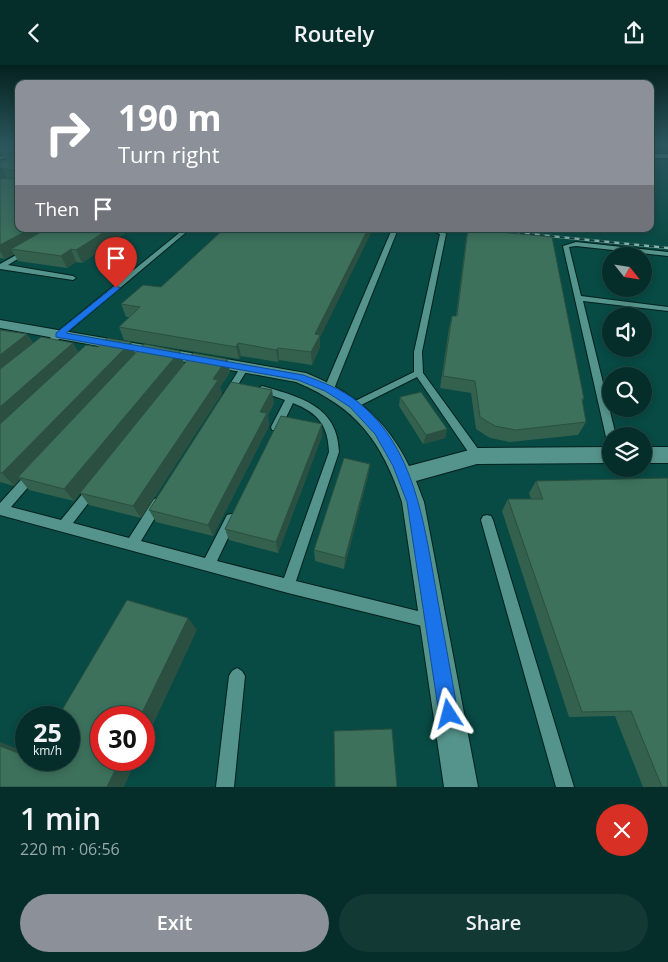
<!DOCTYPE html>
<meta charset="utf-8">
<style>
:root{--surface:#052d29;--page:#133935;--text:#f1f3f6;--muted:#97a8a8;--line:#264946;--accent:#8c9099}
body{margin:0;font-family:"Open Sans",sans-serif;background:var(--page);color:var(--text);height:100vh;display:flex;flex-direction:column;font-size:19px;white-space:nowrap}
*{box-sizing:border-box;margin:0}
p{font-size:16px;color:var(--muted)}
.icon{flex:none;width:28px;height:28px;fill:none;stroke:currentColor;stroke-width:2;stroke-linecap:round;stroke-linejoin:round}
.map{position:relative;height:722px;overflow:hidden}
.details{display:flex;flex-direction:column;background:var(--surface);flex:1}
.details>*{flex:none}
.hud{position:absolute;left:15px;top:15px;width:639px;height:152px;border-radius:10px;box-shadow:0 2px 8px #0003,0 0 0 1px var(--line);background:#8c9099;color:#fff;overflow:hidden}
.needle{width:32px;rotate:120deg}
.fabs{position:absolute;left:602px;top:182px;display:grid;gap:10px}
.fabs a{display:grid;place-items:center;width:50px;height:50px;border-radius:50%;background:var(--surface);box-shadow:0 2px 8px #0003,0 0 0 1px var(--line);font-size:25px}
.speed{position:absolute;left:15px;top:641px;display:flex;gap:10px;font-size:25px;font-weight:700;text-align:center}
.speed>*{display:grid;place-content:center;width:65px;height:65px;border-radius:50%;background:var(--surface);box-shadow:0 2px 8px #0003,0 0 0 1px var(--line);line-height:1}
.speed small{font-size:12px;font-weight:400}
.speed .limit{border:8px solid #d22;background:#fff;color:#111}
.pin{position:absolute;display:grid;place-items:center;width:42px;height:42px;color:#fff;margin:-51px -21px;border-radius:50% 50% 50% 0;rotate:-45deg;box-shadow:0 0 5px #0007}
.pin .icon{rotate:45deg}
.me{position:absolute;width:55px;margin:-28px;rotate:351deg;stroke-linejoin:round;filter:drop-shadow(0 0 4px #0008)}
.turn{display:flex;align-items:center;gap:18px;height:105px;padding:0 20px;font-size:22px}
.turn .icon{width:65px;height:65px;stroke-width:2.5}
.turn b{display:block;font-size:35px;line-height:42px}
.then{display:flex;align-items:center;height:48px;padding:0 20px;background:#0003;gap:10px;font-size:19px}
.round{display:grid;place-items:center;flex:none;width:52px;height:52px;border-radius:26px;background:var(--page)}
.headline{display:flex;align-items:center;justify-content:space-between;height:85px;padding:0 20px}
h1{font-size:30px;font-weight:600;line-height:38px}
.primary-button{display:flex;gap:10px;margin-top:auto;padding:10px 20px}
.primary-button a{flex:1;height:58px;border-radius:30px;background:var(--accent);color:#fff;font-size:20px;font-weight:600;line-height:58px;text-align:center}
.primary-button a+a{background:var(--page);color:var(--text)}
header{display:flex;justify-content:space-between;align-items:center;height:65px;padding:0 20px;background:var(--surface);font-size:22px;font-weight:600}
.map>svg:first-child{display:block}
.built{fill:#084a44;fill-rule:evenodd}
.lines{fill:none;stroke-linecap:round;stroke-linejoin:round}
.lane-casing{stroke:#00211e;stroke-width:2}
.street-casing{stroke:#00211e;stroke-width:2}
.lane{fill:#55948c;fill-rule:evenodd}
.street{fill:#55948c;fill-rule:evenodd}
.rail-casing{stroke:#89b0ab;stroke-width:2.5}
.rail{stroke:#073c37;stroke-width:2;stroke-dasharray:5;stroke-linecap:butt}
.wall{fill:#34614e}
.shaded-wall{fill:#2b4f40}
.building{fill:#3d715b;stroke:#2b4f40}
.route{fill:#1a73e8;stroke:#114b97}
</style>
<header><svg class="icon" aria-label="back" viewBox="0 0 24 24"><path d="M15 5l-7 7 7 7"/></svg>Routely<svg class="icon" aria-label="share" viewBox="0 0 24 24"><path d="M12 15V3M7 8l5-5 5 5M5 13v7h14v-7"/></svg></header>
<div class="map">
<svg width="668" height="722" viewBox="0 0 668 722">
<rect width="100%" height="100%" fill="#073c37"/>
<!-- built -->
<path class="built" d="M650,87H668V722H0V109L19,164H650ZM611,191H644V224H611ZM611,251H644V284H611ZM611,311H644V344H611ZM611,371H644V404H611ZM26,652H69V695H26ZM101,652H144V695H101Z"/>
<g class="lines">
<!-- lane casing -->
<g class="lane-casing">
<g id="lane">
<polygon points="19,87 19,89 0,94 0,92"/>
<polygon points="184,164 190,164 46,285 40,285 40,281"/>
<polygon points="392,164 398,164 334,324 332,326 326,326 324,324"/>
<polygon points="428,164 443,165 446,169 422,287 423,308 481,388 482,391 481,394 473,394 417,312 357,342 351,342 349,340 351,338 414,307 414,287 440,169"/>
<polygon points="576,177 668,187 668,191 576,181 569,182 581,231 668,242 668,246 583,236 616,371 611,371 611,376 607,375 606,372 563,181"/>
<polygon points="27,184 29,185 29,187 8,200 73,211 76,213 73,215 0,204 0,199"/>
<polygon points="245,299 249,302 231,331 225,331 223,329 225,327 242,300"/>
<path d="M262,321C300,332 338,341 339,387L296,516L430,549L435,551L437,556L435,561L430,563L288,528L0,450V438L28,407L32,406L36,407L38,410L36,413L11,442L61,455L88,422L92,420L96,422L98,425L96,428L73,458L129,473L154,434L158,433L162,434L164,438L141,476L205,493L227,450L231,449L235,450L237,454L217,496L284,513L329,387C328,360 318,348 293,338L280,365H272L271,362L285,335L259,326L257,324Z"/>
<polygon points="487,450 491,451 493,455 574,722 556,722 481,455 483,451"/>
<polygon points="237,603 242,606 245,611 234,722 216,722 229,611 232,606"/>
</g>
</g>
<!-- street casing -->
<g class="street-casing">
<g id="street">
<rect x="650" y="89" width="18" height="4"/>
<path d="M0,255L306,308C353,327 387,355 409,401L477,383L611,382V398L477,399L416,416L424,437L478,722H444L402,437C382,376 356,342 296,317L0,263Z"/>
<rect x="644" y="382" width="24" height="16"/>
</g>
</g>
<!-- lane -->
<use href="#lane" class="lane"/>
<!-- street -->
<use href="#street" class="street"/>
<!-- rail casing -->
<g class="rail-casing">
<polyline id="rail" points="480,164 668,183"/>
</g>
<!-- rail -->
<use href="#rail" class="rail"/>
</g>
<!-- wall -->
<g class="wall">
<polygon points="0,80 9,80 10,83 15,81 15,80 19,80 19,164 131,164 82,198 76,197 67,203 18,196 14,189 5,194 0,193 0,93 2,96 6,95 2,90 0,90"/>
<polygon points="468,164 584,334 582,337 586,357 578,370 510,377 490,373 476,364 471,328 440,323 449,263 452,251 456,251 466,174"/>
<polygon points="121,239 320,273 320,282 312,300 279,295 278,297 241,291 239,294 124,275 119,262 130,252 126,252"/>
<polygon points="0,265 27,269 33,278 73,278 78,287 135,288 180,286 184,299 227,294 230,307 220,322 222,328 141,453 89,440 80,428 74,436 29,425 20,414 14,421 0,417"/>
<polygon points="400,332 447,364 445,373 423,379 399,341"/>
<polygon points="274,338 268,350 269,361 213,471 156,457 149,445"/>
<polygon points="322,371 278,488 229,475 225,464"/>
<polygon points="370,399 368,411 344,504 315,496 314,485"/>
<polygon points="536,416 668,722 643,722 615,651 569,652 502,446 508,434 531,434 529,428"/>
</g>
<!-- shaded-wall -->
<g class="shaded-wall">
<polygon points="0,80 9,80 12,87 0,85 2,90 0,90"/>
<polygon points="2,103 7,113 0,116 0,104"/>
<polygon points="30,164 57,164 11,184 14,189 5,194 0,186 0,180"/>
<polygon points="109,164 131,164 82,198 76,185"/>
<polygon points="368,164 373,164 320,273 320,282 312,300 311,287 315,269"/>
<polygon points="71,184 76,197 67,203 61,191"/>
<polygon points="27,269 35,282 0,311 0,290"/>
<polygon points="131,277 136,290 18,412 20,414 14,421 2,408"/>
<polygon points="73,278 80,290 0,364 0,342"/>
<polygon points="238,278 241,291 239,294 236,282"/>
<polygon points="278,283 279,295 278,297 276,285"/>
<polygon points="180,286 184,299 74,436 64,424"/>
<polygon points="227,294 230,307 220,322 222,328 141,453 133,441 213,314"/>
<polygon points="272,325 274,338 268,350 269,361 213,471 208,460 260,347"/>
<polygon points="322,359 322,371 278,488 276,477"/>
<polygon points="447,364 445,373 423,379 426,370"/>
<polygon points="370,399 368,411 344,504 345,493"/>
<polygon points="188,553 197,565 144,679 144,652 140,652"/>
<polygon points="0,677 26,687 26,691 0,681"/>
<polygon points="120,695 136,695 124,722 107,722"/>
</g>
<!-- building -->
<g class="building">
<polygon points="16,80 19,80 19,164 30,164 0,180 0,114 3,113 15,114 15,106 2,103 0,104 0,97 11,93 12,89 0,85 16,81"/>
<polygon points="46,164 109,164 76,185 71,184 61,191 11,184"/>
<polygon points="224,164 368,164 315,269 320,270 311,287 278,283 276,285 238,278 236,282 119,262 140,242 121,239 143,220 161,222"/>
<polygon points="468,164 552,172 584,334 582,334 586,357 516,365 495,361 480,352 475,316 443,311 452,251 457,251"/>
<polygon points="0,265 27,269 0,290"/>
<polygon points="41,272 73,278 0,342 0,304"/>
<polygon points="107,273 131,277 2,408 0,408 0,359 86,280 98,282"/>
<polygon points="144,279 180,286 64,424 18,412"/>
<polygon points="193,288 227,294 213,314 218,315 133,441 80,428"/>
<polygon points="231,317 272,325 260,347 267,348 208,460 149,445"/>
<polygon points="421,327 447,364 426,370 400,332"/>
<polygon points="281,351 322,359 276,477 225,464"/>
<polygon points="344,393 370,399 345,493 314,485"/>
<polygon points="668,413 668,722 662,722 631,646 582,647 508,434 543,434 536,416"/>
<polygon points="127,535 188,553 140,652 101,652 101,695 120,695 107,722 0,722 0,681 26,691 26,695 69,695 69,652 58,652"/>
<polygon points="392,664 397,722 335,722 334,666"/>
</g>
<!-- sky -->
<linearGradient id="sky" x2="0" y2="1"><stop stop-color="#04211e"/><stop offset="0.44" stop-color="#2b565e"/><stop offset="1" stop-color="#2b565e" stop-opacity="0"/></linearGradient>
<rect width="668" height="181" fill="url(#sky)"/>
<!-- route -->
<path class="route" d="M116,220L120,223L119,224L66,268L303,310C322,317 342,324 358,337C415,382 424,459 436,525C443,566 451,607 458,649L455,655L449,658L442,655L439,649L407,437L393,401L375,369L350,342L325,326L298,315L56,272V268Z"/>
</svg>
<div class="fabs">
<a><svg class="needle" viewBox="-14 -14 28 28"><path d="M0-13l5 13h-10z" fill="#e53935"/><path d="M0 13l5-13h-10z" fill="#97a8a8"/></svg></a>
<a><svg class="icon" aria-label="sound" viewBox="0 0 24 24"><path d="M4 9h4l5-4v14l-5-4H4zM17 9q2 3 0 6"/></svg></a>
<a><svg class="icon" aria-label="search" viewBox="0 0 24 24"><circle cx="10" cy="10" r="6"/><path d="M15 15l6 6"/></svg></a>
<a><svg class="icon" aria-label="layers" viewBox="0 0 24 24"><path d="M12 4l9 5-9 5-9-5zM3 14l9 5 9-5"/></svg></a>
</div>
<div class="speed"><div>25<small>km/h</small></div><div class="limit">30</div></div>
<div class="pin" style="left:116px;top:223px;background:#d93025"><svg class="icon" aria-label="arrive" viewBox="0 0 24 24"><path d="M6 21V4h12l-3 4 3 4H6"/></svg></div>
<svg class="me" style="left:449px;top:649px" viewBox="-20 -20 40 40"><path d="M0-17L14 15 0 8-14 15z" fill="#1a73e8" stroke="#fff" stroke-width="4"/></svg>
<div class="hud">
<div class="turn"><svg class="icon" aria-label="right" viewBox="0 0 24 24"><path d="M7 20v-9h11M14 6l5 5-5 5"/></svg><div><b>190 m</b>Turn right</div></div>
<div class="then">Then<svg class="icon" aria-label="arrive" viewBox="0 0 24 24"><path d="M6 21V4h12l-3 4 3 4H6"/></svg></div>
</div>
</div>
<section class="details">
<div class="headline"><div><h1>1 min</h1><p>220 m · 06:56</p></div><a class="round" style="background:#d93025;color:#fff"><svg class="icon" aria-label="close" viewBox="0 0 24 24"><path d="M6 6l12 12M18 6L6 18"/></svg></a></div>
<div class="primary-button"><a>Exit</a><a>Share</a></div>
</section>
